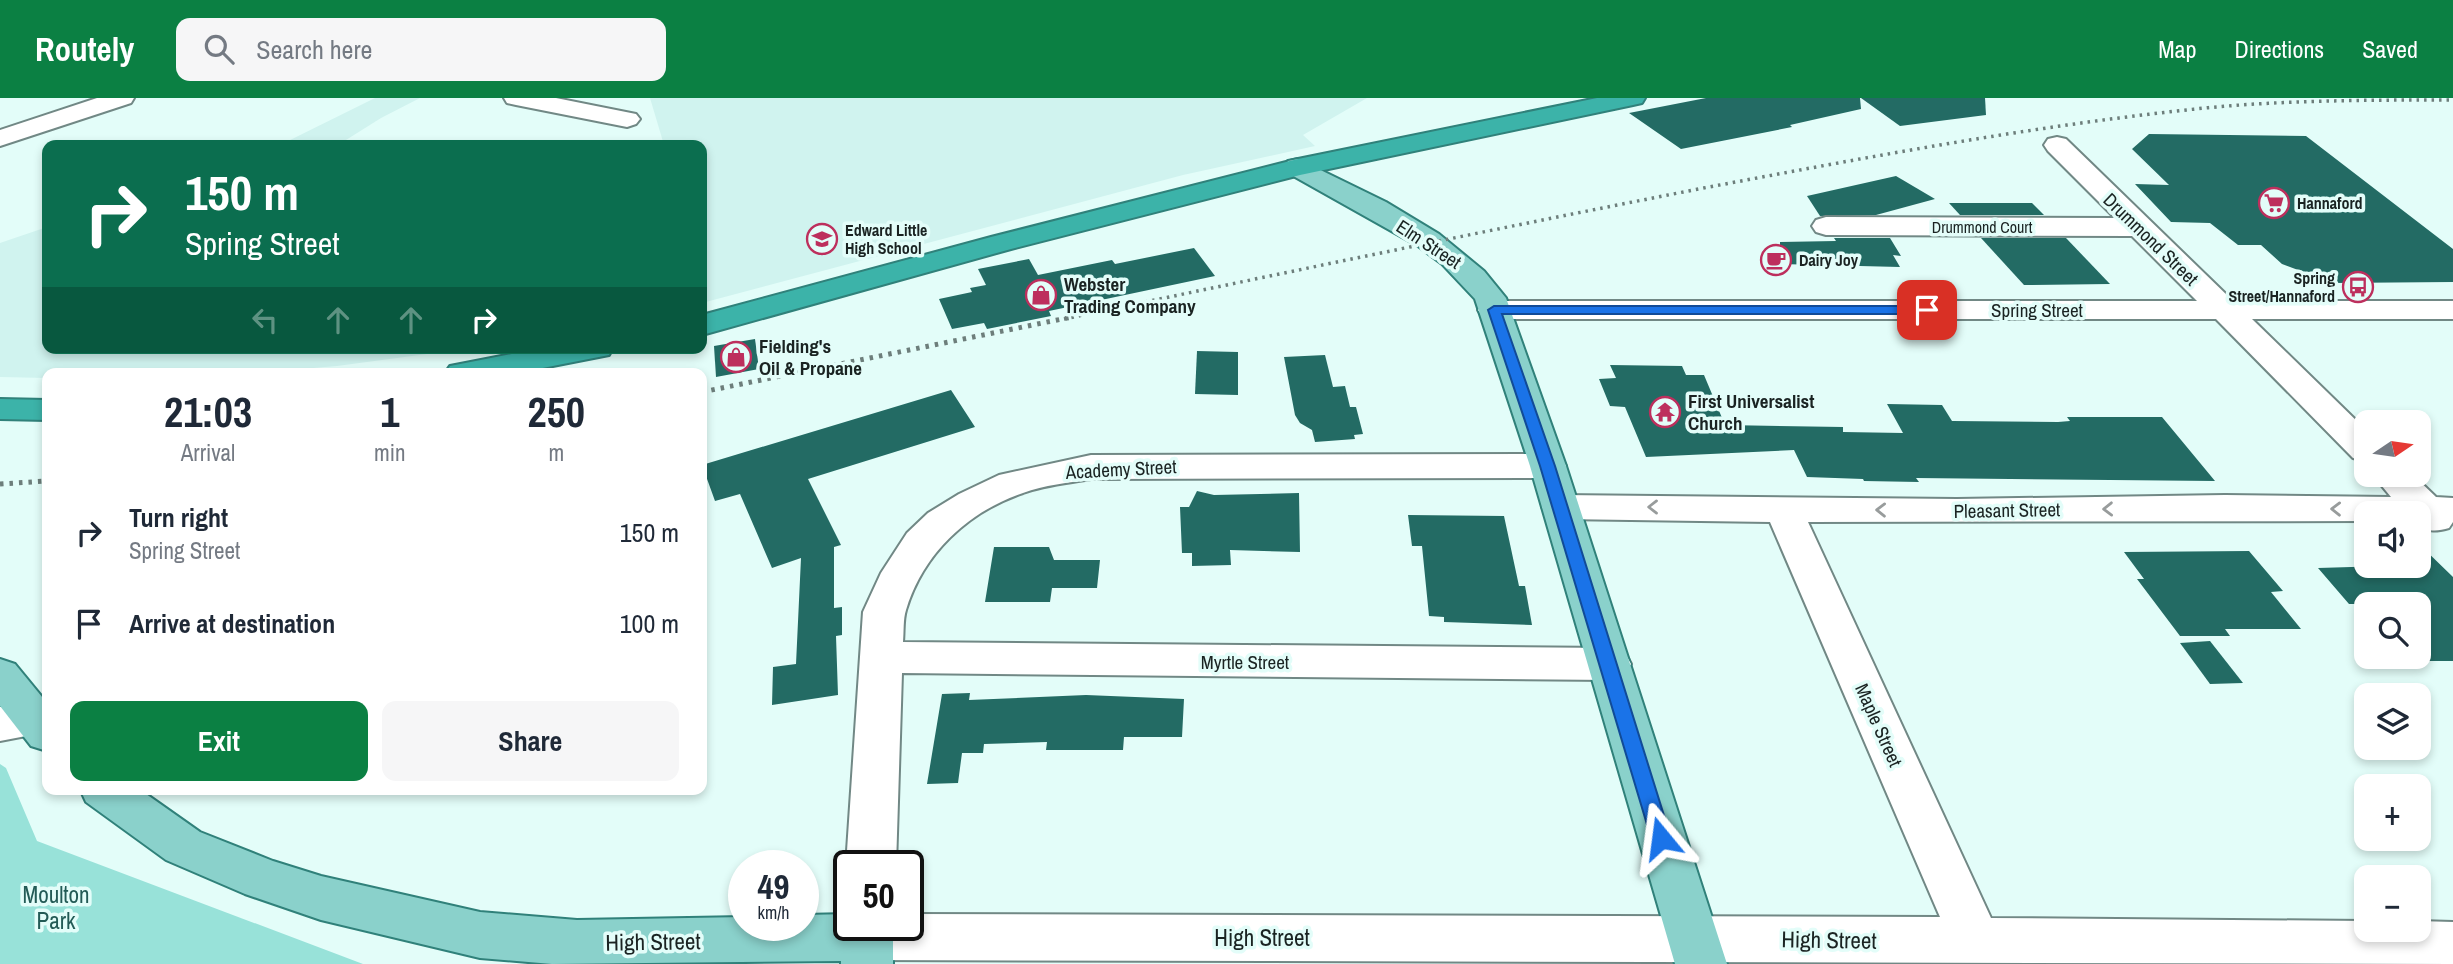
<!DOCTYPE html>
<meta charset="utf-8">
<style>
:root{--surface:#fff;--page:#f6f6f7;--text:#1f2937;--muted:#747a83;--accent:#0b8043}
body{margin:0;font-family:"Archivo Narrow",sans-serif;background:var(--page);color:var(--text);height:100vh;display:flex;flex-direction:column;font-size:26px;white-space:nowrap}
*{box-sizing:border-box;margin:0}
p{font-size:23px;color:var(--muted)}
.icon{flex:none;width:38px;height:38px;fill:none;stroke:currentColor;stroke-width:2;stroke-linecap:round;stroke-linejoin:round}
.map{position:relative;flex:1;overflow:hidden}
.drawer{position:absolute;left:42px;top:270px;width:665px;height:427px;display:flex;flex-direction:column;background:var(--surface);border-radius:14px;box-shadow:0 4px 10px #0003}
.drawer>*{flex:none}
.guide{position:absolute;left:42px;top:42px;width:665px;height:214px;border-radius:14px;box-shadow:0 4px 10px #0003;background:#0b6e4f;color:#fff;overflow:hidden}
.needle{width:46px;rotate:77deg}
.controls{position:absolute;left:2354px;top:312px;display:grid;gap:14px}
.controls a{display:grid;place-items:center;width:77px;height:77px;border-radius:14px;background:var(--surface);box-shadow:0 4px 10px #0003;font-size:35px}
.speed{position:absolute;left:728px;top:752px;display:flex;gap:14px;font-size:35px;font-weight:700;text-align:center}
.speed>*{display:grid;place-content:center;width:91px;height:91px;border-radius:50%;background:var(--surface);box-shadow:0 4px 10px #0003;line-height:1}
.speed small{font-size:18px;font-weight:400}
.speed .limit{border:4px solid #111;border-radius:10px;background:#fff;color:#111}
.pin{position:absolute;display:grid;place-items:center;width:60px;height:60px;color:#fff;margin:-30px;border-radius:14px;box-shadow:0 4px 10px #0006}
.me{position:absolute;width:77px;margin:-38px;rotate:344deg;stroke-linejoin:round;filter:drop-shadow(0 0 5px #0008)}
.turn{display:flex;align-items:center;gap:24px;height:147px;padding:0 28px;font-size:32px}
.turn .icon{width:91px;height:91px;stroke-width:2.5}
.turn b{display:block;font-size:49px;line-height:60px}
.lanes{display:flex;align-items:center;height:66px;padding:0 28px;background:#0003;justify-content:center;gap:35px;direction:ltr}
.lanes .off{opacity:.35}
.eta{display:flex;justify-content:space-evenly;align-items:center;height:119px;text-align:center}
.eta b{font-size:42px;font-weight:800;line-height:49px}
.action{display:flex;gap:14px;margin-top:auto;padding:14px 28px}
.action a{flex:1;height:80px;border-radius:14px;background:var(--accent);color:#fff;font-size:28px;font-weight:800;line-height:80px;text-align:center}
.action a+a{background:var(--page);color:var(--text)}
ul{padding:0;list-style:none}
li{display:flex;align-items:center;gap:21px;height:91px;padding:0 28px}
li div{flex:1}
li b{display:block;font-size:26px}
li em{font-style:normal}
header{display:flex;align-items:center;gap:42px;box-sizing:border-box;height:98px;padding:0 35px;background:var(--accent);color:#fff}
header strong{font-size:33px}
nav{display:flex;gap:38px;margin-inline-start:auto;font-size:24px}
.search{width:490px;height:63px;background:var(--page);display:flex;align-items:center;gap:18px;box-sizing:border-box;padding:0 24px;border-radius:14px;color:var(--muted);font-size:26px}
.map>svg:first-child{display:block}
.built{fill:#d0f3ef}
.green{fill:#98e2d9}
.building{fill:#236b64}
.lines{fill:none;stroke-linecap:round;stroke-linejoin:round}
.minor-casing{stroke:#718885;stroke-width:4}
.major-casing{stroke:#30817a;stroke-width:4}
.highway-casing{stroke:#30817a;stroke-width:4}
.minor{fill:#fff;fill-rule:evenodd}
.major{fill:#8ad1cb;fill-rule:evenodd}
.highway{fill:#3cb3a9;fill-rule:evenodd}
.rail-far1{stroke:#6d7e7b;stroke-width:3.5;stroke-dasharray:2.5 5;stroke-linecap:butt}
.rail{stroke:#6d7e7b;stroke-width:5;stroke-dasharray:3.5 6;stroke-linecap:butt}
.oneway{stroke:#989c9c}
.route{fill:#1a73e8;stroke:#114b97;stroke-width:2}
.labels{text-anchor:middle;stroke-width:7;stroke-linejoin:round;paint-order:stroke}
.far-poi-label{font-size:16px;font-weight:bold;fill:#1a2322;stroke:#e3fdf9;text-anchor:start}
.far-street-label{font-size:16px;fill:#1a2322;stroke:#e3fdf9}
.street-label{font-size:19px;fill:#1a2322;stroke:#e3fdf9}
.poi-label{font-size:19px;font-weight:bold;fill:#1a2322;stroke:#e3fdf9;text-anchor:start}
.near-park-label{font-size:23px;fill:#235b56;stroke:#e3fdf9}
.near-street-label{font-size:23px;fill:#1a2322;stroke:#e3fdf9}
</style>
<header>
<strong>Routely</strong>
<div class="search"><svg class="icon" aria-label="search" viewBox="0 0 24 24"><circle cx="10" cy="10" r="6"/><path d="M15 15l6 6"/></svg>Search here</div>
<nav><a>Map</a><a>Directions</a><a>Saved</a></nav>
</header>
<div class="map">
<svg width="2453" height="866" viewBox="0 0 2453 866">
<rect width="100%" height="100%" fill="#e3fdf9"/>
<!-- built -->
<g class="built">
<polygon points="375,0 420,0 381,20 338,47 280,47"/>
<polygon points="650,0 1367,0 1303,37 1315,48 1183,77 702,205 702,47 664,47"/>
<polygon points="47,129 47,250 472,250 337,268 254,275 47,275 47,280 0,279 0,145"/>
</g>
<!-- green -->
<polygon class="green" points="0,666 6,670 37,743 363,866 0,866"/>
<!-- building -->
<g class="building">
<polygon points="1706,0 1860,0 1861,11 1790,27 1792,29 1681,51 1629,15"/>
<polygon points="1861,0 1985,0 1986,17 1900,28"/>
<polygon points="2149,36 2306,38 2453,151 2453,184 2333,185 2282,166 2261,147 2238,147 2210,125 2171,124 2135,86 2169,87 2132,51"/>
<polygon points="1896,78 1935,101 1876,117 1820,118 1807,98"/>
<polygon points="1949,105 2032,105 2044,117 1960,117"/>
<polygon points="1834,140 1890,140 1901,158 1893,157 1900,169 1780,166 1780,144 1836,143"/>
<polygon points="1981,140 2066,140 2110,186 2024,187"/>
<polygon points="1194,150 1215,178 1049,213 1051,218 987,231 984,225 952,231 939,201 972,194 970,190 986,187 978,171 1029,161 1038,177 1112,162 1115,166"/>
<polygon points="755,241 759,271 716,279 714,248"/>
<polygon points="1197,253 1238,254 1238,297 1195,296"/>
<polygon points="1325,257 1333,289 1345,288 1350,309 1356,309 1363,336 1354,337 1355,341 1315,344 1312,332 1300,325 1295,317 1284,259"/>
<polygon points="1610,267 1682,268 1686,277 1704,277 1725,327 1843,329 1843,334 1903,335 1887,306 1942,307 1952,323 2058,324 2070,323 2067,319 2162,319 2215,383 1916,380 1919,384 1864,383 1863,381 1807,379 1794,352 1646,359 1625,309 1610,308 1599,281 1616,280"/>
<polygon points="951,292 975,329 808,381 841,447 834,449 834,510 842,509 842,537 836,538 838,597 772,607 773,569 796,566 801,460 772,470 740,396 715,403 702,367"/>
<polygon points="1197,393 1214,397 1299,395 1300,454 1230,452 1231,467 1192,468 1192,455 1182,455 1180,409 1189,409"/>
<polygon points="1408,417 1504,418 1519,488 1525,488 1532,527 1444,524 1444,519 1429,518 1422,448 1412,448"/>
<polygon points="2418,445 2453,479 2453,563 2418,563 2418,506 2349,506 2318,470 2418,467"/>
<polygon points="994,449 1049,449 1054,462 1100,462 1097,490 1052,490 1050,504 985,504"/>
<polygon points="2249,453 2283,493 2271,494 2301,531 2225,531 2230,538 2180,538 2137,481 2144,481 2124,454"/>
<polygon points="2210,543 2243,585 2210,586 2180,545"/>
<polygon points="970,595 969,602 1086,597 1184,601 1182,639 1124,639 1123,652 1046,652 1047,644 984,646 983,655 962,655 958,685 927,686 942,596"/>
</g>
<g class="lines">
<!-- minor casing -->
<g class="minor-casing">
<g id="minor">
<polygon points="97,0 134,0 131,5 0,48 0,32"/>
<polygon points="504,0 556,0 636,16 640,21 636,26 627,29 516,7 507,5"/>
<polygon points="2057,39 2066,41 2233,203 2453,203 2453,221 2252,221 2366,332 2366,363 2353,360 2216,221 1494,221 1483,219 1478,212 1483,205 1494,203 2197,203 2132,138 1826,137 1816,134 1812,128 1816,122 1826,119 2115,120 2048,53 2044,47 2048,41"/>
<path d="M1548,356L1561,360L1566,368L1561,376L1548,380L1091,381C1069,385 1044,387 1023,395C967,414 923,456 906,512C903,521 904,533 903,544L1610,550L1625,555L1631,566L1625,577L1610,582L902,575L896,768H849V773L846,768L863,514L881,475L907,435L928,415L959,396L999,377L1091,357Z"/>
<path d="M2372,376H2412L2436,399L2453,400V424L2449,430C2438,433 2428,435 2418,426V415H2366V423L1808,424L1991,820L2366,823V831H2418V823L2453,824V866L867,862L849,855L841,839L849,815V828H908V816L1940,819L1770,424L1561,421L1548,418L1542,409L1548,400L1561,397L1957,401L2225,397L2391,399Z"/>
<polygon points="34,604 47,608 47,634 0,643 0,609"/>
</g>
</g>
<!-- major casing -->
<g class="major-casing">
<g id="major">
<polygon points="1298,61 1386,104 1439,136 1484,173 1506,200 1566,368 1727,866 1675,866 1530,368 1475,201 1442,166 1418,148 1288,75 1285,69 1288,63"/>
<polygon points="0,561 15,566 47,605 47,653 31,648 0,608"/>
<polygon points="80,691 139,691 200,734 273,763 321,778 480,814 577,822 744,819 744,828 803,828 803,817 849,816 849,828 887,828 893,839 893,866 841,866 841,863 552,866 480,860 321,822 245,796 166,762 86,704"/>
</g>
</g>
<!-- highway casing -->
<g class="highway-casing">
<g id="highway">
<polygon points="1597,0 1645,0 1642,5 1633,7 1300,77 1011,151 702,237 702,217 991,139 1298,61"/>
<polygon points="542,250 613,250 609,257 517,275 445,275 450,268"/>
<polygon points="0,301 47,302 47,322 0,321"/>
</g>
</g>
<!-- minor -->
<use href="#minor" class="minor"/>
<!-- major -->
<use href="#major" class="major"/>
<!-- highway -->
<use href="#highway" class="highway"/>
<!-- rail-far1 -->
<path class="rail-far1" d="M1064,221C1279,176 1493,131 1709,89C1874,58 2038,27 2205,10C2287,2 2371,2 2453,2"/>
<!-- rail -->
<g class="rail">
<polyline points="702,294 1072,219"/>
<polyline points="0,386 47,383"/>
</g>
</g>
<!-- one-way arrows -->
<defs><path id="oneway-chevron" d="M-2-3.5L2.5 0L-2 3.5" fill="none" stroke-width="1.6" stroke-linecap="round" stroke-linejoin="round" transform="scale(1.75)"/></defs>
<g class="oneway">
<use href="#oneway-chevron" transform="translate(1653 409) rotate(180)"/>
<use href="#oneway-chevron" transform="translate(2108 411) rotate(179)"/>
<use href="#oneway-chevron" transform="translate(2336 411) rotate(-179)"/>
<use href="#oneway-chevron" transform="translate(1881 412) rotate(-179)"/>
</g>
<!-- route -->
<polygon class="route" points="1494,208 1927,208 1933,212 1927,216 1502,216 1555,368 1671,740 1668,746 1661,749 1654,746 1651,740 1540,368 1488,212"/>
<!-- icons -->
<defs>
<g id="supermarket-ring" transform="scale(1.575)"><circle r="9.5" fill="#e3fdf9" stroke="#bd2f5d" stroke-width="1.5"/><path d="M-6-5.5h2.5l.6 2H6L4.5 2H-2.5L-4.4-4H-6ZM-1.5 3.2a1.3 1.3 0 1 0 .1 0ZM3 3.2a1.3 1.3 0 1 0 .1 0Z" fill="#bd2f5d"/></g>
<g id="school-ring" transform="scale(1.575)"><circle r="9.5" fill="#e3fdf9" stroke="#bd2f5d" stroke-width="1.5"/><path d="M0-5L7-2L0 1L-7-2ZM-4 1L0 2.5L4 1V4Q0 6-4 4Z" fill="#bd2f5d"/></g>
<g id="cafe-ring" transform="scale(1.575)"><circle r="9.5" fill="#e3fdf9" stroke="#bd2f5d" stroke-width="1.5"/><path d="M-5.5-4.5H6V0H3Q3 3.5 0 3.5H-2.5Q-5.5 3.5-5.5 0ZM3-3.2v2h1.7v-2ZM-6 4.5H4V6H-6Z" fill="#bd2f5d"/></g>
<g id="bus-ring" transform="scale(1.575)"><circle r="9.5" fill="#e3fdf9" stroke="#bd2f5d" stroke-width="1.5"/><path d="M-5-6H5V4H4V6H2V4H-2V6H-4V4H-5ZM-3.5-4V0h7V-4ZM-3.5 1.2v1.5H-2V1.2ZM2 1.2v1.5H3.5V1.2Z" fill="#bd2f5d"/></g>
<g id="shop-ring" transform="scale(1.575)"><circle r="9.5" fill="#e3fdf9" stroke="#bd2f5d" stroke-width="1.5"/><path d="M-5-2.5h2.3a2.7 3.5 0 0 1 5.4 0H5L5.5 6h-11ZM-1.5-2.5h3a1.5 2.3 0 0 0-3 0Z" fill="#bd2f5d"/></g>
<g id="temple-ring" transform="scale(1.575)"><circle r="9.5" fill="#e3fdf9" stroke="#bd2f5d" stroke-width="1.5"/><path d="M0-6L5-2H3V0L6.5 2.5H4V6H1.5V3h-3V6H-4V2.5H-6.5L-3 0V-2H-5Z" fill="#bd2f5d"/></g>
</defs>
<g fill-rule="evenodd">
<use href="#supermarket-ring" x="2274" y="105"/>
<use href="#school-ring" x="822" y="141"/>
<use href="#cafe-ring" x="1776" y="162"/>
<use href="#bus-ring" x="2358" y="189"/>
<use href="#shop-ring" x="1041" y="197"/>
<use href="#shop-ring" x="736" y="259"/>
<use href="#temple-ring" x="1665" y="314"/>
</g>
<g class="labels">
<!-- far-poi labels -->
<g class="far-poi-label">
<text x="2297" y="111">Hannaford</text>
<text x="845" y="138">Edward Little<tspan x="845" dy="18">High School</tspan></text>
<text x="1799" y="168">Dairy Joy</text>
<text x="2335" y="186" text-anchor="end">Spring<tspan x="2335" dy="18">Street/Hannaford</tspan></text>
</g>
<!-- far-street labels -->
<g class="far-street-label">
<text x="1982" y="135">Drummond Court</text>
</g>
<!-- street labels -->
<g class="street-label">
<text transform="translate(2151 141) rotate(44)" y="7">Drummond Street</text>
<text transform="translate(1429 146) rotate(33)" y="7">Elm Street</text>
<text x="2037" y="219">Spring Street</text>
<text transform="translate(1121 371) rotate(-3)" y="7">Academy Street</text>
<text transform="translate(2007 412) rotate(-1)" y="7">Pleasant Street</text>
<text x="1245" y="571">Myrtle Street</text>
<text transform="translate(1879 627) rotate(66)" y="7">Maple Street</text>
</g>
<!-- poi labels -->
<g class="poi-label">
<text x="1064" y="193">Webster<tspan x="1064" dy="22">Trading Company</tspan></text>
<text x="759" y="255">Fielding's<tspan x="759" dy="22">Oil &amp; Propane</tspan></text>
<text x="1688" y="310">First Universalist<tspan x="1688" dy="22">Church</tspan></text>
</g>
<!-- near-park labels -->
<g class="near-park-label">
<text x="56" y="805">Moulton<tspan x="56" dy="26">Park</tspan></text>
</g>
<!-- near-street labels -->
<g class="near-street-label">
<text x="1262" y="848">High Street</text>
<text transform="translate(1829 842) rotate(1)" y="8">High Street</text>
<text transform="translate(653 844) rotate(-1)" y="8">High Street</text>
</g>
</g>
</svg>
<div class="controls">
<a><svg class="needle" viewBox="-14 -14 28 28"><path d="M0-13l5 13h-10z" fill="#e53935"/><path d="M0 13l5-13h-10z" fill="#747a83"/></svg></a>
<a><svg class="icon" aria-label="sound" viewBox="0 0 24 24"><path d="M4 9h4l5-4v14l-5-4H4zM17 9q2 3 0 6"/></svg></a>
<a><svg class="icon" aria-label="search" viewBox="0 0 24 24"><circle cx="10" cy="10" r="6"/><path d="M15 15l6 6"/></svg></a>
<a><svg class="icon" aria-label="layers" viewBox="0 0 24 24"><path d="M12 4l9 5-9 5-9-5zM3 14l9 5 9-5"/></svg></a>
<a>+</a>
<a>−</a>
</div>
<div class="speed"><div>49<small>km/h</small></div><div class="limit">50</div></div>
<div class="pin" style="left:1927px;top:212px;background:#d93025"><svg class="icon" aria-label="arrive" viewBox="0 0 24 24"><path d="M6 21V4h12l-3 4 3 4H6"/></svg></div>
<svg class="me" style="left:1661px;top:740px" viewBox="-20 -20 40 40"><path d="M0-17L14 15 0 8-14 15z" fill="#1a73e8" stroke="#fff" stroke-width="4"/></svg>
<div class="guide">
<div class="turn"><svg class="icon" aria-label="right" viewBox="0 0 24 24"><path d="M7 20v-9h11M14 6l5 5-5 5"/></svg><div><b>150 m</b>Spring Street</div></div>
<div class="lanes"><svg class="icon off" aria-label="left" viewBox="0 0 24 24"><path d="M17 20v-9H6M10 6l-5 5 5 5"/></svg><svg class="icon off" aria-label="ahead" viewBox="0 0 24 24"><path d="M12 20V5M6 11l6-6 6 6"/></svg><svg class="icon off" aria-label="ahead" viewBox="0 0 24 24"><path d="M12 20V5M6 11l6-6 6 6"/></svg><svg class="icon" aria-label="right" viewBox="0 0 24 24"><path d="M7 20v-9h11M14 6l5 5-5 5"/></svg></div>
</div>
<section class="drawer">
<div class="eta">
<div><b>21:03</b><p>Arrival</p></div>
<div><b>1</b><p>min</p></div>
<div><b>250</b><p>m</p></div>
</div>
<ul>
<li><svg class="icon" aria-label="right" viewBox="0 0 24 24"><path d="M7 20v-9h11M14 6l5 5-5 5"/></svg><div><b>Turn right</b><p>Spring Street</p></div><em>150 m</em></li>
<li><svg class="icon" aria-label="arrive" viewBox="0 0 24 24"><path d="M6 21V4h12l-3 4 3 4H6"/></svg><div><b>Arrive at destination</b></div><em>100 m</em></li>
</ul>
<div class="action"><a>Exit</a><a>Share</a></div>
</section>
</div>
